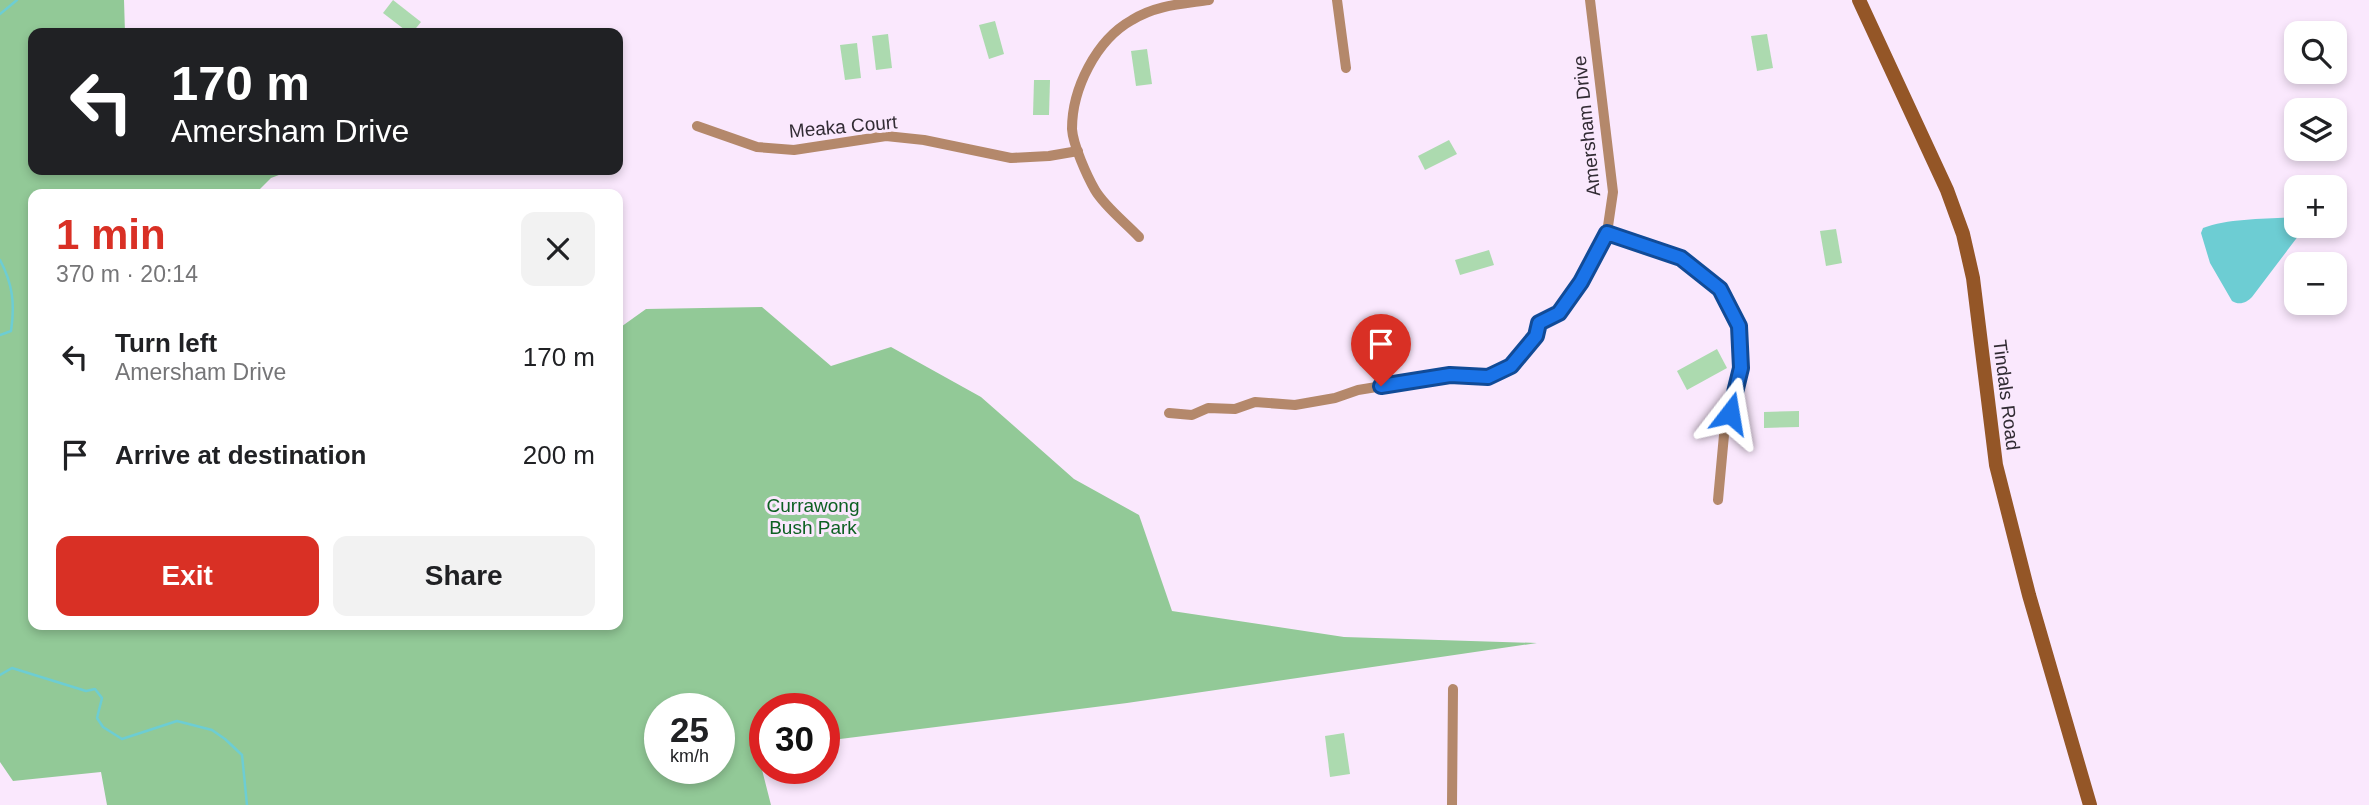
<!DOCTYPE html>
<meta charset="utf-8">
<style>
:root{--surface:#fff;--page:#f2f2f2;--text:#202124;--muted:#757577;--accent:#d93025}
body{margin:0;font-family:Helvetica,sans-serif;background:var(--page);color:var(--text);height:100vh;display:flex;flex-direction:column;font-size:26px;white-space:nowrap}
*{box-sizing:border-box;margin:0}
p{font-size:23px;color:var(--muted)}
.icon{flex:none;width:38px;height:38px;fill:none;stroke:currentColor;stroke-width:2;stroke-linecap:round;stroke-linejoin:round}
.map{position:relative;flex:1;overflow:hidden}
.sheet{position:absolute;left:28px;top:189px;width:595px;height:441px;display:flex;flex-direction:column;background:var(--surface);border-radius:14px;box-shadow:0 4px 10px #0003}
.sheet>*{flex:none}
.hud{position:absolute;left:28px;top:28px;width:595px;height:147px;border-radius:14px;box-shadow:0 4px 10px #0003;background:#202124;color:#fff;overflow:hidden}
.controls{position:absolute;left:2284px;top:21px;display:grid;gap:14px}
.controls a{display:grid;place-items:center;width:63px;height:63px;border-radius:14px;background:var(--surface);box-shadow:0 4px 10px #0003;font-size:35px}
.speed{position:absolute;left:644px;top:693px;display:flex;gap:14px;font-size:35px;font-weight:700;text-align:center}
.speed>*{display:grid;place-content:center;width:91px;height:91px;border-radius:50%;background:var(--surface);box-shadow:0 4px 10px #0003;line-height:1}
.speed small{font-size:18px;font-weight:400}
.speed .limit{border:10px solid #d22;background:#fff;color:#111}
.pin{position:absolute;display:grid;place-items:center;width:60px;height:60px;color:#fff;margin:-72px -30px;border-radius:50% 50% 50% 0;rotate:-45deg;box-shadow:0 0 7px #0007}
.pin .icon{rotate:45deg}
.me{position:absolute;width:77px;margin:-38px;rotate:14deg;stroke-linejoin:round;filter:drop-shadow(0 0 5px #0008)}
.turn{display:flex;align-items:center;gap:24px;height:147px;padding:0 28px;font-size:32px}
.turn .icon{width:91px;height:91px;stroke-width:2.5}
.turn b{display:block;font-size:49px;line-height:60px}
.round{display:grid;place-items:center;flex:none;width:74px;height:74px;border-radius:14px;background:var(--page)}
.summary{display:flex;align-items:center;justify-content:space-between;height:119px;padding:0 28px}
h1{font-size:42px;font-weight:700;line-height:52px;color:var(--accent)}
.button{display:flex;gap:14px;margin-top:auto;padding:14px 28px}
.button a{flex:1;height:80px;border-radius:14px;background:var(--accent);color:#fff;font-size:28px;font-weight:700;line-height:80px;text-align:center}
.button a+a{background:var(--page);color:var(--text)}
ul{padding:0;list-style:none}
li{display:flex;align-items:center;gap:21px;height:98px;padding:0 28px}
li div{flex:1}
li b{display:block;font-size:26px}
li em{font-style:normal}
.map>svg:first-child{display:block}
.green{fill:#acdaaf}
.forest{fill:#92c997;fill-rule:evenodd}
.water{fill:#6dcdd3}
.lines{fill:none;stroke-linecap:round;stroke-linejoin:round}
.stream{stroke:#6dcdd3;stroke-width:2.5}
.street{stroke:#b4886b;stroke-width:10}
.secondary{stroke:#945627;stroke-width:14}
.route-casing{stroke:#114b97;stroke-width:18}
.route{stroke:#1a73e8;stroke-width:12}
.labels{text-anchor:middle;stroke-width:6;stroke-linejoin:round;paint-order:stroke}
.street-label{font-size:19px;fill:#322c34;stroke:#fae8fd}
.park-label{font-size:19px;fill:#0d6022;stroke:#fae8fd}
</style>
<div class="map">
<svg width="2369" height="805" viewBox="0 0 2369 805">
<rect width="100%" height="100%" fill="#fae8fd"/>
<!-- green -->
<g class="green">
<polygon points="393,0 421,22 412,33 409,33 383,13"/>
<polygon points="995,21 1004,54 989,59 979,25"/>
<polygon points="888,34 892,68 876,70 872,36"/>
<polygon points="1767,34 1773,68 1757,71 1751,36"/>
<polygon points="857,43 861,78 845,80 840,45"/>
<polygon points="1147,49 1152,84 1136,86 1131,51"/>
<polygon points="1034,80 1050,80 1049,115 1033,115"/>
<polygon points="1449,140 1457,154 1425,170 1418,156"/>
<polygon points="1836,229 1842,263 1826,266 1820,231"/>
<polygon points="1489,250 1494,265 1460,275 1455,260"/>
<polygon points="1717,349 1727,368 1687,390 1677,371"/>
<polygon points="1799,411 1799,427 1764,428 1764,412"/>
<polygon points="1344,733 1350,774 1330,777 1325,736"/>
</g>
<!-- forest -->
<path class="forest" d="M0,0H124L125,33H33V170H292L271,178L255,194H33V625H618V329L646,309L762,307L831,366L891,347L981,397L1074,479L1139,515L1172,611L1344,637L1537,643L1127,703L824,741V709H765V749L757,750L771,805H107L101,772L13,781L0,762ZM660,709H719V768H660Z"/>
<!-- water -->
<path class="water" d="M2296,217V226H2305L2302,231L2252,297C2247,302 2240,306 2232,301L2210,263L2201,233L2203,228C2229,218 2268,219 2296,217Z"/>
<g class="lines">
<!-- stream -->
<g class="stream">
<polyline points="0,14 17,0"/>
<path d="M0,260C13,284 15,305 11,331L0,335"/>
<polyline points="0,675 12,668 86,691 95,689 102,698 97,718 103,727 122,739 177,721 212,730 225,739 242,755 247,805"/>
</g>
<!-- street -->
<g class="street">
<polyline points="1337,0 1346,68"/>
<polyline points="697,126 757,147 794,150 886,136 924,140 1011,158 1049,156 1078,151"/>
<polyline points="1607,233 1681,258 1720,289 1739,326 1741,368 1724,435 1718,500"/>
<path d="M1139,237C1125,222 1105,207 1095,190C1087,176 1073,145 1072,129C1072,89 1096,40 1132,20C1156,5 1182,4 1209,0"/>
<polyline points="1169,413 1192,415 1208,408 1235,409 1255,402 1295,405 1335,398 1358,390 1450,375 1488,377 1511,366 1536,336 1539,323 1559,313 1581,282 1607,233 1613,192 1590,0"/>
<polyline points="1452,805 1453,689"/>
</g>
<!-- secondary -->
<polyline class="secondary" points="1859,0 1947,190 1963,234 1973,278 1996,465 2029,595 2090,805"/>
</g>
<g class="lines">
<!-- route casing -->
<g class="route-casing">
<polyline id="route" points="1381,386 1450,375 1488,377 1511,366 1536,336 1539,323 1559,313 1581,282 1607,233 1681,258 1720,289 1739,326 1741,368 1730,413"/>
</g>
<!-- route -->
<use href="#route" class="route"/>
</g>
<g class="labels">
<!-- street labels -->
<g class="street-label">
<text transform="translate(843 126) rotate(-5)" y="7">Meaka Court</text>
<text transform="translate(1586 126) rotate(-96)" y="7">Amersham Drive</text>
<text transform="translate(2007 395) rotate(83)" y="7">Tindals Road</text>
</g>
<!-- park labels -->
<g class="park-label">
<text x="813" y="512">Currawong<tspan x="813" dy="22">Bush Park</tspan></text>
</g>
</g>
</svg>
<div class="controls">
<a><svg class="icon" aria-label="search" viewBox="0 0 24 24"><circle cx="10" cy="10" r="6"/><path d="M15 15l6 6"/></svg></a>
<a><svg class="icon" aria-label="layers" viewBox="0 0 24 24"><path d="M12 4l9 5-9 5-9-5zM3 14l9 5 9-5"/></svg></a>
<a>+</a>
<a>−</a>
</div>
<div class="speed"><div>25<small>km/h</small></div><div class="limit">30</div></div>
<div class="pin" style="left:1381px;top:386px;background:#d93025"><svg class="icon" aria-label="arrive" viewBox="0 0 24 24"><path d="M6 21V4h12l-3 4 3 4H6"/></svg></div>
<svg class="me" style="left:1730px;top:413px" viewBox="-20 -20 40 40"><path d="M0-17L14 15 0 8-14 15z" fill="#1a73e8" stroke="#fff" stroke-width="4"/></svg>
<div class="hud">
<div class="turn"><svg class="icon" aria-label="left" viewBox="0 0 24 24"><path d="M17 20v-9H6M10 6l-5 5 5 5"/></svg><div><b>170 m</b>Amersham Drive</div></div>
</div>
<section class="sheet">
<div class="summary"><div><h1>1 min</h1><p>370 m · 20:14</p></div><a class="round"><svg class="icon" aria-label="close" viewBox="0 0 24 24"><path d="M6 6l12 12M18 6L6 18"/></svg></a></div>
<ul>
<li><svg class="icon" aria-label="left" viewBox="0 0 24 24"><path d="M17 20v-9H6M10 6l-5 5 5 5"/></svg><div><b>Turn left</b><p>Amersham Drive</p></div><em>170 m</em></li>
<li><svg class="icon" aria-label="arrive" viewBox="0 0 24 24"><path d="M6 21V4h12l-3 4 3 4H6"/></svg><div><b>Arrive at destination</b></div><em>200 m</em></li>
</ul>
<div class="button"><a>Exit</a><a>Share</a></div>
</section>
</div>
